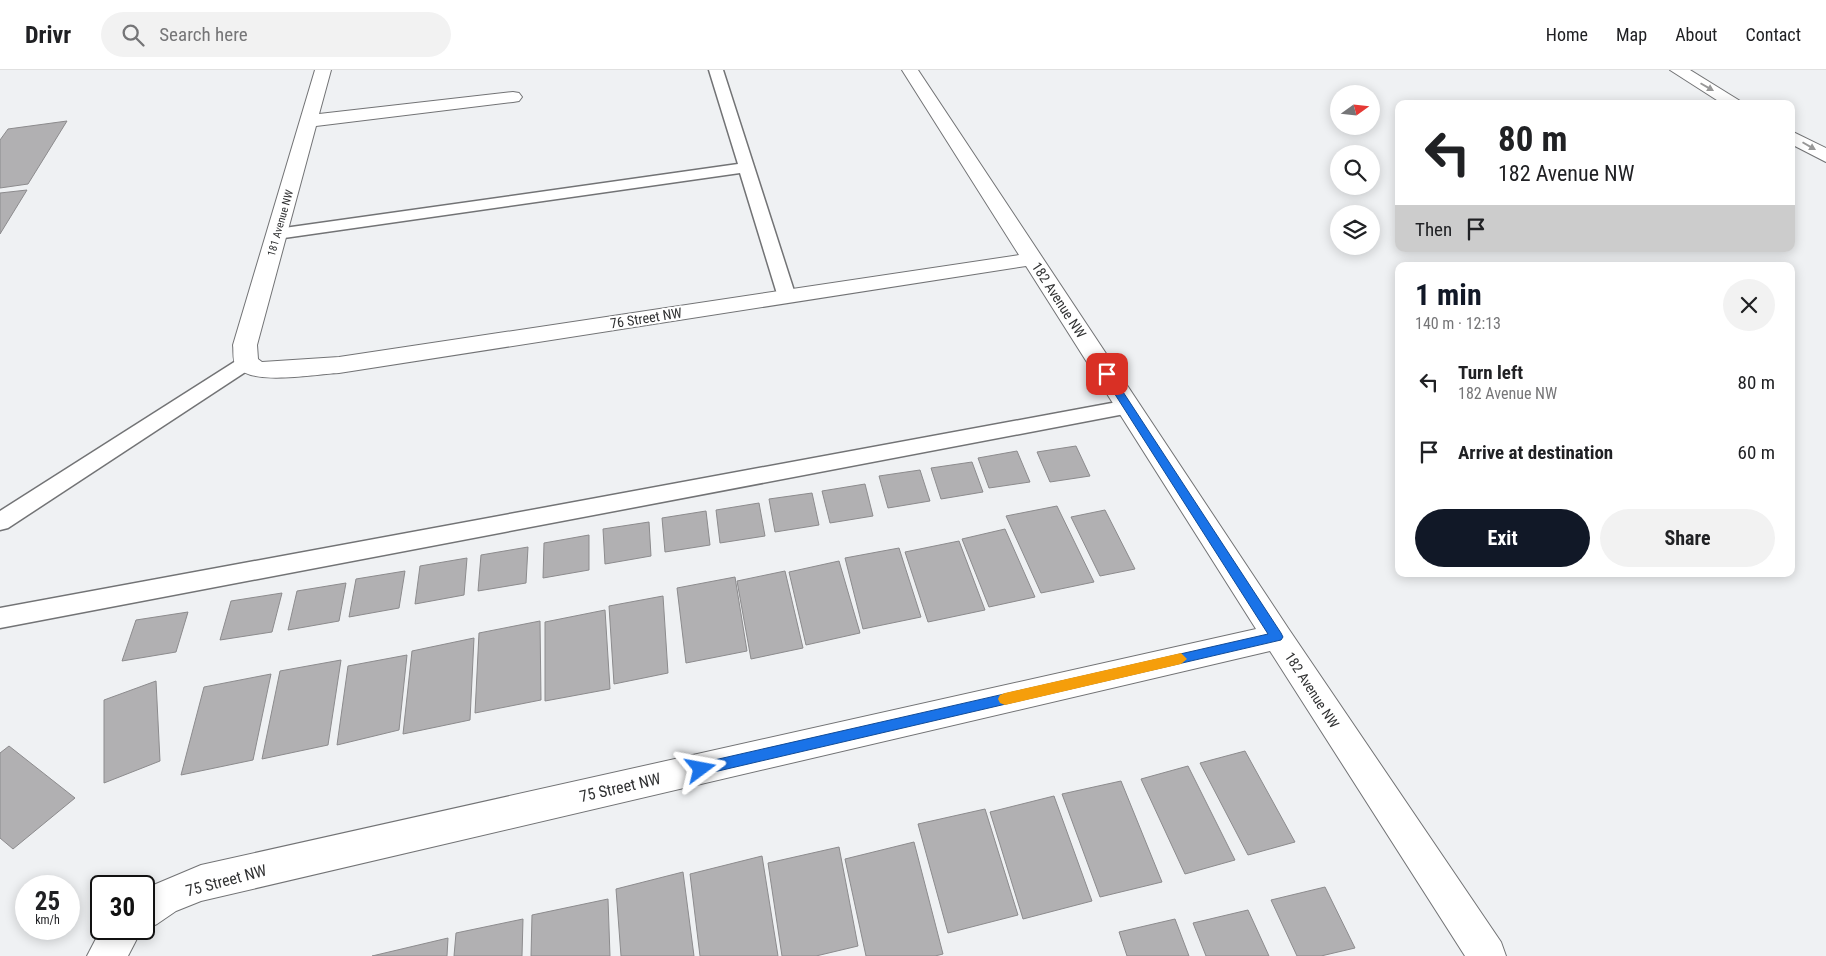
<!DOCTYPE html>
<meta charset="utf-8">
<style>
:root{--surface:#fff;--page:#f2f2f2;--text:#202124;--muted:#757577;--line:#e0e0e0;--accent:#111827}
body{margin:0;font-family:"Roboto Condensed",sans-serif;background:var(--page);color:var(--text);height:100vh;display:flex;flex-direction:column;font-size:19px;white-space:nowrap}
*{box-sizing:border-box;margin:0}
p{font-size:16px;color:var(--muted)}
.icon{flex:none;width:28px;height:28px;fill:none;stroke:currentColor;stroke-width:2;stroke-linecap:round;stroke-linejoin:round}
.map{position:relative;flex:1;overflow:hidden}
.sheet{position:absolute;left:1395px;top:192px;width:400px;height:315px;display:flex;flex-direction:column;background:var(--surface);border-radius:10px;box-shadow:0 2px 12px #0003}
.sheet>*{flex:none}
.top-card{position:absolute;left:1395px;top:30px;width:400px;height:152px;border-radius:10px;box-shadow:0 2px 12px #0003;background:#fff;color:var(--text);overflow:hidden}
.needle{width:32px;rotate:75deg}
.fabs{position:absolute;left:1330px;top:15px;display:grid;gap:10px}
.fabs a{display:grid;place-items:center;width:50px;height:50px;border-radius:50%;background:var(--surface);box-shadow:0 2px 12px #0003;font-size:25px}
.speed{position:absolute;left:15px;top:805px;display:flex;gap:10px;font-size:25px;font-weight:700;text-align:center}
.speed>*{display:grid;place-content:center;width:65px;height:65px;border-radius:50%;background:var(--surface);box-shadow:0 2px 12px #0003;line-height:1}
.speed small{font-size:12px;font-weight:400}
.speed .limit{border:2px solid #111;border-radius:8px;background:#fff;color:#111}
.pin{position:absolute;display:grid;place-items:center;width:42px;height:42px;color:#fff;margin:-21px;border-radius:10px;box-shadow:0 2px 8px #0006}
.me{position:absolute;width:55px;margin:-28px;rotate:77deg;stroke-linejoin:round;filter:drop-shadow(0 0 4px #0008)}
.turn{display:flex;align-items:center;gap:18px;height:105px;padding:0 20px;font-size:22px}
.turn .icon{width:65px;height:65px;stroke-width:2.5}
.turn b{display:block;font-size:35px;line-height:42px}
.then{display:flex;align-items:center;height:48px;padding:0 20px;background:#0003;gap:10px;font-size:19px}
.round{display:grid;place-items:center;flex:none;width:52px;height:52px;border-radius:26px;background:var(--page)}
.overview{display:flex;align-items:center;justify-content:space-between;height:85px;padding:0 20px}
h1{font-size:30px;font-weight:700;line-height:38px;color:var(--accent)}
.cta{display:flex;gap:10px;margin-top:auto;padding:10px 20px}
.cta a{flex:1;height:58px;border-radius:30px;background:var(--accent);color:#fff;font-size:20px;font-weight:700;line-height:58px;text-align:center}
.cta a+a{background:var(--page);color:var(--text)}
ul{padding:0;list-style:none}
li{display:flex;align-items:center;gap:15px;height:70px;padding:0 20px}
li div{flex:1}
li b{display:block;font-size:19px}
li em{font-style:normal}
header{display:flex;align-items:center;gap:30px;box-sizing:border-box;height:70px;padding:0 25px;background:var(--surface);border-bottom:1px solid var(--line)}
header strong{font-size:24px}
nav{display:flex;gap:28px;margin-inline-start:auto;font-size:18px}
.search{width:350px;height:45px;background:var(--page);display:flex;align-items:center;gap:12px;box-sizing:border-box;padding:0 18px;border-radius:28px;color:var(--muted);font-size:19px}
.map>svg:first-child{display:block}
.building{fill:#b1b0b2;stroke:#8c8b8d}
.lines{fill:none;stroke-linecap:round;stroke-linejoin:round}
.service-casing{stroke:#727375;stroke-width:3}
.minor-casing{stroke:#727375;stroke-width:2}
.motorway-casing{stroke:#727375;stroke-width:2}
.service{fill:#fff;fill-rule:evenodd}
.minor{fill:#fff;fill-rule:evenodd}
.motorway{fill:#fff;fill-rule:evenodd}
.oneway{fill:#989898}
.route{fill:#1a73e8;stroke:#114b97}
.slow{fill:#f59e0b}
.labels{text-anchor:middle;stroke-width:4;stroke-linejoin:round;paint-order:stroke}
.far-street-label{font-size:11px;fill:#303132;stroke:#fff}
.street-label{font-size:14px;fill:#303132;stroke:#fff}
.near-street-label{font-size:16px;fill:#303132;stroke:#fff}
</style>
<header>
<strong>Drivr</strong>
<div class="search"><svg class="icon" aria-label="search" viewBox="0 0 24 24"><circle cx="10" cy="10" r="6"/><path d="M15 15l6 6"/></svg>Search here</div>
<nav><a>Home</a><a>Map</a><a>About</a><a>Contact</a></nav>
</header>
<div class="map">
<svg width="1826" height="886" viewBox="0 0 1826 886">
<rect width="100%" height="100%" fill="#eff1f3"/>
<!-- building -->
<g class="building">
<polygon points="67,51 28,114 0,118 0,70 8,59"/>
<polygon points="27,120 0,164 0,123"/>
<polygon points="1076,376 1090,406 1050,412 1037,382"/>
<polygon points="1017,381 1030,412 989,418 978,388"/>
<polygon points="972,392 983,422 941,429 931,398"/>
<polygon points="920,400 930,431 888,438 879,406"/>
<polygon points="865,414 873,446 830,453 822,421"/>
<polygon points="812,423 819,455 775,462 769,429"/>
<polygon points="759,433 765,466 720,473 716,440"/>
<polygon points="1057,436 1094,512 1041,523 1006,446"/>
<polygon points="1105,440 1135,499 1100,506 1071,447"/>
<polygon points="706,441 710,475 665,482 662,448"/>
<polygon points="649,452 651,486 605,494 603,459"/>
<polygon points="1005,459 1035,527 989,537 962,469"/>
<polygon points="589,465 589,500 543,508 544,473"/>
<polygon points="959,471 985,540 928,552 905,482"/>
<polygon points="528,477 526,513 478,521 481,485"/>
<polygon points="899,478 921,547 863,559 845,488"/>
<polygon points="467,488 464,525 415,534 420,496"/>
<polygon points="839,491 860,563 806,575 789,502"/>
<polygon points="405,501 399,538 349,547 356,509"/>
<polygon points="785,501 803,578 751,589 737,511"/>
<polygon points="735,507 747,581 686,593 677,518"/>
<polygon points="346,513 339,551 288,560 297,521"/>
<polygon points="282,523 272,562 220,570 231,531"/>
<polygon points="663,526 668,603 614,614 609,536"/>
<polygon points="605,540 610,619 545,631 545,552"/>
<polygon points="188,542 176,582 122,591 136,550"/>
<polygon points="540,551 541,630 475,643 479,563"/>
<polygon points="474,568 470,650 403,664 412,581"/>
<polygon points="407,585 399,660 337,675 348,596"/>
<polygon points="341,590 328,675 262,689 280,601"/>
<polygon points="271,604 253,690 181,705 204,617"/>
<polygon points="156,611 160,691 104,713 104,630"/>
<polygon points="9,676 75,728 13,779 0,768 0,683"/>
<polygon points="1245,681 1295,772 1248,785 1200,693"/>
<polygon points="1188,696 1235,790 1185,804 1141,709"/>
<polygon points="1121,711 1162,812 1100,827 1062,724"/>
<polygon points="1054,726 1092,831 1023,849 990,742"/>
<polygon points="985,739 1018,845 948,863 918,754"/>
<polygon points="914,772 943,884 935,886 866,886 845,789"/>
<polygon points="839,777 858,876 816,886 782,886 768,793"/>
<polygon points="762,786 778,886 700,886 690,804"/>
<polygon points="683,802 694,886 621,886 616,819"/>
<polygon points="1325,817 1355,878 1321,886 1297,886 1271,830"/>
<polygon points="608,829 610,886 531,886 532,845"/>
<polygon points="1248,840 1269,886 1206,886 1193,853"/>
<polygon points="523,849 522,886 454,886 456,863"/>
<polygon points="1175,849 1189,886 1127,886 1119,862"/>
<polygon points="448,868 447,886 372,886"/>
</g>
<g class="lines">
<!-- service casing -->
<g class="service-casing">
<g id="service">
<polygon points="709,0 723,0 796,227 793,231 781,231 778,227 740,103 277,169 271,168 269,164 271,160 277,159 738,94"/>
<polygon points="246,287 253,289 256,293 253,297 8,458 0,460 0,441 239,289"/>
<polygon points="1128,330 1135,332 1138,337 1135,342 0,558 0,538"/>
</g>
</g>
<!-- minor casing -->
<g class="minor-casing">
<g id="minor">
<path d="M315,0H331L319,44L513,22L519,23L522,27L519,31L513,32L316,56L257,275L258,289L262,292L339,287L1019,185L902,0H918L1288,558L1501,872L1506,886H1465L1270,581L201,831L176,841L157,854L144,860L142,859H144V819L201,795L1256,559L1026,196L339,303C315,304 253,316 237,297C232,292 234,282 233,275Z"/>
<polygon points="101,859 142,859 128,886 87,886"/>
</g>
</g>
<!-- motorway casing -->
<g class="motorway-casing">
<g id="motorway">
<polygon points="1670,0 1690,0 1745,34 1723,34"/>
<polygon points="1791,61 1826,78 1826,92 1791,74"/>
</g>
</g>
<!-- service -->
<use href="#service" class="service"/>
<!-- minor -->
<use href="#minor" class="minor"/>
<!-- motorway -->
<use href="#motorway" class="motorway"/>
</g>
<!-- one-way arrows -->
<defs><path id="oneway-solid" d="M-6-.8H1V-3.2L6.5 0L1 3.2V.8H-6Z" transform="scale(1.25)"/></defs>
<g class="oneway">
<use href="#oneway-solid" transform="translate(1707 17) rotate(30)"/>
<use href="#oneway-solid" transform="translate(1809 76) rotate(30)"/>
</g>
<!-- route -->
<polygon class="route" points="1107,301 1110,302 1281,563 1283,567 1281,570 701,705 696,703 694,699 696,694 701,693 1268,564 1102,304"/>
<!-- slow -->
<polygon class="slow" points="1181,583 1187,589 1181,594 1005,635 1000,633 998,629 1000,625 1005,623"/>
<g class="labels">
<!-- far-street labels -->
<g class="far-street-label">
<text transform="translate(280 153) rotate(-74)" y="4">181 Avenue NW</text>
</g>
<!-- street labels -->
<g class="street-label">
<text transform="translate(1059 230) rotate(57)" y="5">182 Avenue NW</text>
<text transform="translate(646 248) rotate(-9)" y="5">76 Street NW</text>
<text transform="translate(1312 620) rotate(57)" y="5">182 Avenue NW</text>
</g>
<!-- near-street labels -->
<g class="near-street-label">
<text transform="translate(620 717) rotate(-13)" y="6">75 Street NW</text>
<text transform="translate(226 810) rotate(-15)" y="6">75 Street NW</text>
</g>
</g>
</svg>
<div class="fabs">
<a><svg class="needle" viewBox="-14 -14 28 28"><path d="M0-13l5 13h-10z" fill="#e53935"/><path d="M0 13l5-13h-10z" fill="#757577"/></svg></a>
<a><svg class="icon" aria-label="search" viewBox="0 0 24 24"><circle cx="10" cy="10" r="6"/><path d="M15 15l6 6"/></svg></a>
<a><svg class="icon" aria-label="layers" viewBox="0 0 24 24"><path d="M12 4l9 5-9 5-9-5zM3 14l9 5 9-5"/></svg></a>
</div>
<div class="speed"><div>25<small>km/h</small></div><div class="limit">30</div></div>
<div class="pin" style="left:1107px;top:304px;background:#d93025"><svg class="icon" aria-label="arrive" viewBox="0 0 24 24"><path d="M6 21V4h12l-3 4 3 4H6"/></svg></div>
<svg class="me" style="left:701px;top:699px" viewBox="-20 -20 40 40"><path d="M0-17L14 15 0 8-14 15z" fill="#1a73e8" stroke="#fff" stroke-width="4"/></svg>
<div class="top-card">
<div class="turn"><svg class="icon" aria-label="left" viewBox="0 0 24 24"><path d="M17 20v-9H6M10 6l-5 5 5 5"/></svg><div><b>80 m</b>182 Avenue NW</div></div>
<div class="then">Then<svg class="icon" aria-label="arrive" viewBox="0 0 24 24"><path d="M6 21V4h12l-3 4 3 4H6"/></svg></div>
</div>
<section class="sheet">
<div class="overview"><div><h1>1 min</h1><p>140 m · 12:13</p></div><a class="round"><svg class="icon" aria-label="close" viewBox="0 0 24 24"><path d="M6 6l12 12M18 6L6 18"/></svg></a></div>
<ul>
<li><svg class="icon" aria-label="left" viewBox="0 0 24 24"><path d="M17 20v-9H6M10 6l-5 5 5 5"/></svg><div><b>Turn left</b><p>182 Avenue NW</p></div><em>80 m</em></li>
<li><svg class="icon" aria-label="arrive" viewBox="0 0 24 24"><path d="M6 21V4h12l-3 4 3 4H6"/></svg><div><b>Arrive at destination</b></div><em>60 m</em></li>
</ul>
<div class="cta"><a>Exit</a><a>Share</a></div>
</section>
</div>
